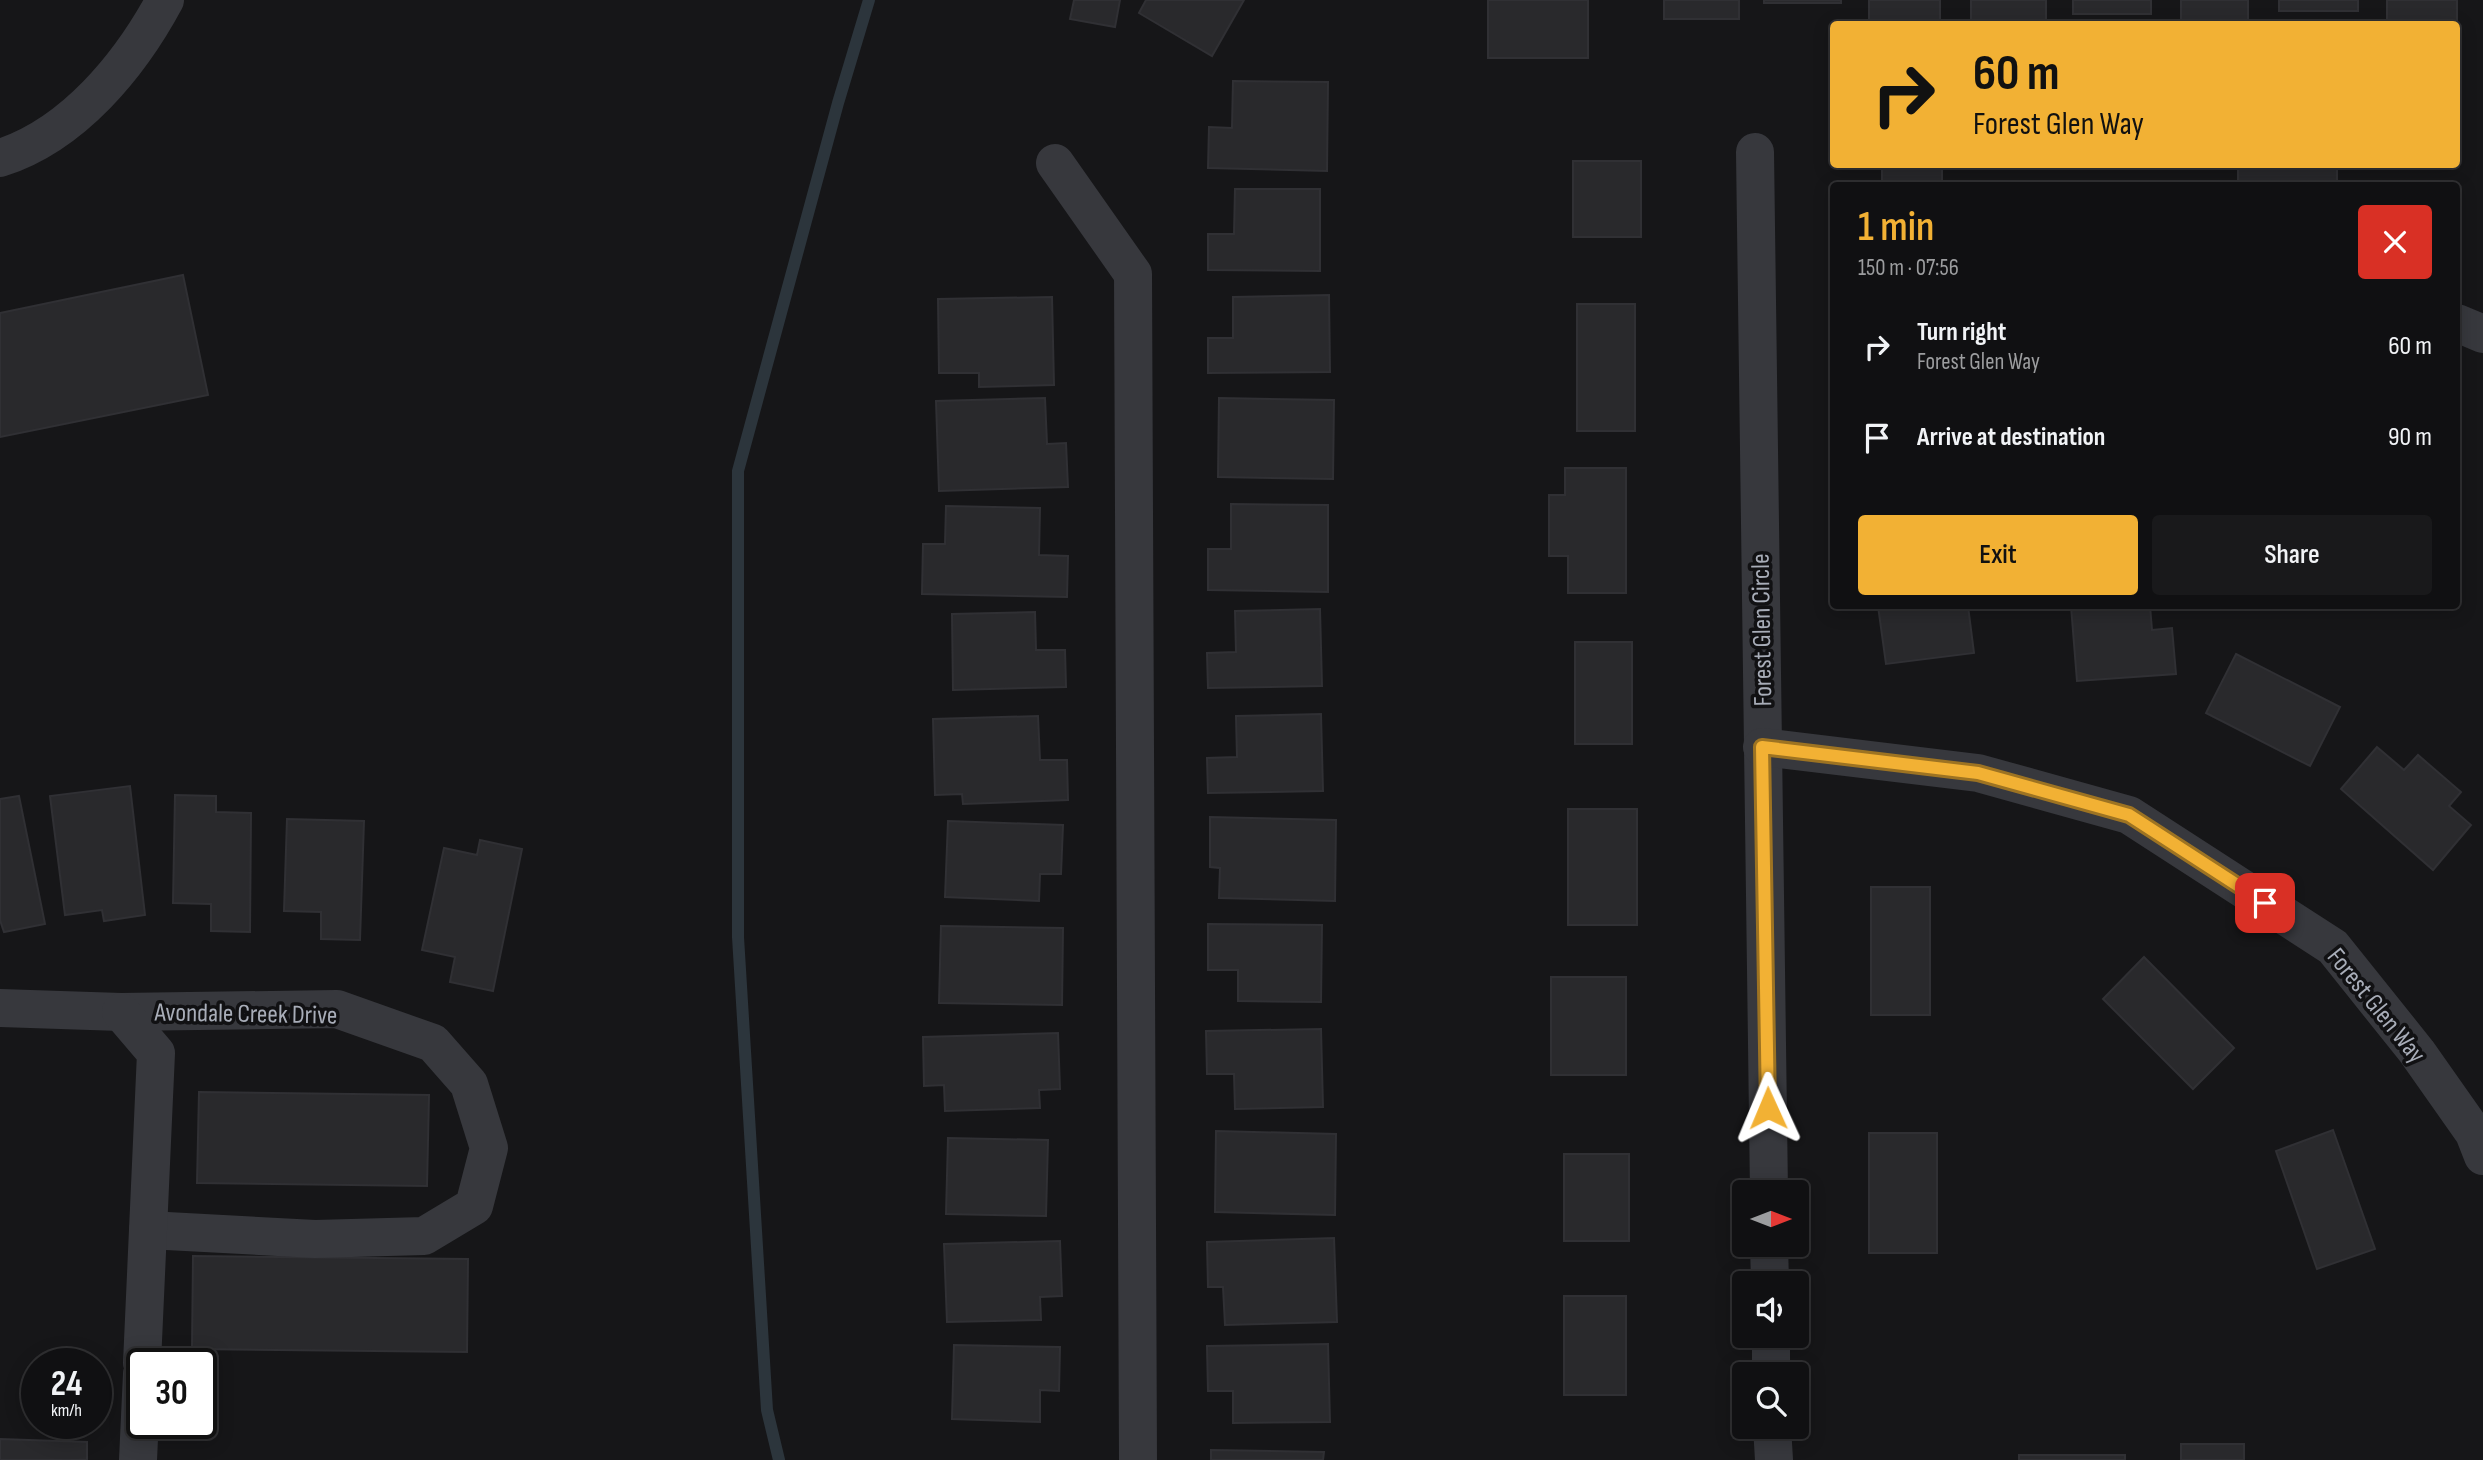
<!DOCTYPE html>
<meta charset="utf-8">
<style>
:root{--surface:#101012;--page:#19191b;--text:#f1f3f6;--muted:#9c9d9f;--line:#303032;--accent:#f2b134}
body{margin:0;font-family:"Sofia Sans Condensed",sans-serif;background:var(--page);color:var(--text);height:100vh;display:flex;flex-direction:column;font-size:26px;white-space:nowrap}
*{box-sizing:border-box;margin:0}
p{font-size:23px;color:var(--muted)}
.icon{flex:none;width:38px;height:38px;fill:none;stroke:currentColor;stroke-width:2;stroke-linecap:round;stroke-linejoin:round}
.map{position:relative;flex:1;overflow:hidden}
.drawer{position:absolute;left:1830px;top:182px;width:630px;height:427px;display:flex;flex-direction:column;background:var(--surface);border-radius:7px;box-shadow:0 4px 18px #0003,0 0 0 2px var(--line)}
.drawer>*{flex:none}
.hud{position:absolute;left:1830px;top:21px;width:630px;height:147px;border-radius:7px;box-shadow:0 4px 18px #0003,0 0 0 2px var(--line);background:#f2b134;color:#111;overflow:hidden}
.needle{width:46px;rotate:90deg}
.buttons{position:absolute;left:1732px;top:1180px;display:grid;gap:14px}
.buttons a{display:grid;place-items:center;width:77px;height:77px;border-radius:7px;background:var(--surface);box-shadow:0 4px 18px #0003,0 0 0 2px var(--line);font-size:35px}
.speed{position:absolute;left:21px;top:1348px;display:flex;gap:14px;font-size:35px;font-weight:700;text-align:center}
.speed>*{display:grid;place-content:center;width:91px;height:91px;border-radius:50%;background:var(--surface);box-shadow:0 4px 18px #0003,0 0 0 2px var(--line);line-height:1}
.speed small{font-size:18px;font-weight:400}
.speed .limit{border:4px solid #111;border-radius:10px;background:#fff;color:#111}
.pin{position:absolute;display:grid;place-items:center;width:60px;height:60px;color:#fff;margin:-30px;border-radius:14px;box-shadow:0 4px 10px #0006}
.me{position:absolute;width:77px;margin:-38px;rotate:359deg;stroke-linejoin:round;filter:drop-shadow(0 0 5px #0008)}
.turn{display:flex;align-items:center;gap:24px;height:147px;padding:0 28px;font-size:32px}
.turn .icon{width:91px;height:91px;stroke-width:2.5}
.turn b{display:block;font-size:49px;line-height:60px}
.round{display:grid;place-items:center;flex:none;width:74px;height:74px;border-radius:7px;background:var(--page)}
.summary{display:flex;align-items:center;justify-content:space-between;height:119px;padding:0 28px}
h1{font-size:42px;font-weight:600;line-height:52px;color:var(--accent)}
.action{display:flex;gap:14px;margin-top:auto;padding:14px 28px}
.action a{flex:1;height:80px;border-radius:7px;background:var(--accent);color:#111;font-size:28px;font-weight:600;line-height:80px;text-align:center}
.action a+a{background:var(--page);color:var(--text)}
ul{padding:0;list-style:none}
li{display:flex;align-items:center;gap:21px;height:91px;padding:0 28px}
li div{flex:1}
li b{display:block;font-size:26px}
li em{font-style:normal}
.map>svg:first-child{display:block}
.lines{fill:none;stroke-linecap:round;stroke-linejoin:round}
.stream{stroke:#2c353c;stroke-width:12}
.building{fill:#29292c;stroke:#303034;stroke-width:2}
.minor{stroke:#37383d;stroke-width:38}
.route-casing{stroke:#9d7322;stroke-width:18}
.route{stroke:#f2b134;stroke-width:12}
.labels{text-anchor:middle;stroke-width:7;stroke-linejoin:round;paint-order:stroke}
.street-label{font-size:26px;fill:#a8adb8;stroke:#111113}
</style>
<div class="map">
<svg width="2483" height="1460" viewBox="0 0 2483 1460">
<rect width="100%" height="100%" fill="#161618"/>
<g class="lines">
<!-- stream -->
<polyline class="stream" points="779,1460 767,1410 738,937 738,471 838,103 869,0"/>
</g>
<!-- building -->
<g class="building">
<polygon points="1074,0 1120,0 1115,27 1070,19"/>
<polygon points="1146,0 1244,0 1212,56 1139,13"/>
<rect x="1488" y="0" width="100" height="58"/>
<rect x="1664" y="0" width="75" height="19"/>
<rect x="1764" y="0" width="77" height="3"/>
<rect x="1869" y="0" width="71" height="24"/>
<rect x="1971" y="0" width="75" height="20"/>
<rect x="2073" y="0" width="78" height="14"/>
<rect x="2181" y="0" width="67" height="24"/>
<rect x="2279" y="0" width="79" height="11"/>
<polygon points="2387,0 2457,0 2457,39 2457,24 2387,24"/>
<polygon points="1233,81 1328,82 1327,171 1208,168 1209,127 1232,128"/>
<rect x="1573" y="161" width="68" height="76"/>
<rect x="1882" y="164" width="60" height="22"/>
<rect x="2238" y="164" width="99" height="22"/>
<polygon points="1235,189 1320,189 1320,271 1208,270 1208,234 1234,234"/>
<polygon points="183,275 208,395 0,437 0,313"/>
<polygon points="1329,295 1330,372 1208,373 1208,338 1233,338 1233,297"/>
<polygon points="1052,297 1054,385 979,387 979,373 939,373 938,299"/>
<rect x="1577" y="304" width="58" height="127"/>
<polygon points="1045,398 1047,444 1066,443 1068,487 939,491 936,401"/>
<polygon points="1219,398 1334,400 1333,479 1218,477"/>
<polygon points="1565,468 1626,468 1626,593 1568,593 1568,556 1549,556 1549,495 1565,495"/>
<polygon points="1231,504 1328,505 1328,592 1208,590 1208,549 1231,549"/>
<polygon points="946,506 1040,508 1039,555 1068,556 1067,597 922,594 923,544 945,544"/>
<polygon points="1878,606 1968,606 1974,653 1886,664"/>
<polygon points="2071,606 2150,606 2152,630 2172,628 2176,674 2077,681"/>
<polygon points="1320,609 1322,686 1208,688 1207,653 1236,652 1235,611"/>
<polygon points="1035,612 1036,650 1065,650 1066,687 953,690 952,614"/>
<rect x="1575" y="642" width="57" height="102"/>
<polygon points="2236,654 2340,707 2310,766 2206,713"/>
<polygon points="1321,714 1323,791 1208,793 1207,758 1237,757 1236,716"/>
<polygon points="1038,716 1040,760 1067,760 1068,800 963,804 962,794 935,795 933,719"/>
<polygon points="2377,747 2404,770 2418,755 2461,792 2449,806 2471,825 2433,870 2341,789"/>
<polygon points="130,786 145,915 104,921 102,910 65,915 50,796"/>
<polygon points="175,795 216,796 216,812 251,813 250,932 211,931 211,904 173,903"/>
<polygon points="19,796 45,924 4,932 0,920 0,799"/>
<rect x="1568" y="809" width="69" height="116"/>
<polygon points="1210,817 1336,820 1335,901 1219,898 1220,868 1210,867"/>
<polygon points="287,819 364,821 360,940 321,939 321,912 284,911"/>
<polygon points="948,821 1063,825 1061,874 1040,874 1039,901 945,897"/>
<polygon points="480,840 522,849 493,991 450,982 455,957 422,950 444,848 477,855"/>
<rect x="1871" y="887" width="59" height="128"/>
<polygon points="1208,924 1322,925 1321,1002 1238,1001 1238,970 1208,970"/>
<polygon points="941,926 1063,928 1062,1005 939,1003"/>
<polygon points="2144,957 2234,1048 2193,1089 2103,999"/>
<rect x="1551" y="977" width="75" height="98"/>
<polygon points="1321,1029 1323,1107 1235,1109 1234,1074 1207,1074 1206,1031"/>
<polygon points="1058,1033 1060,1089 1039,1090 1040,1108 945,1111 944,1085 924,1086 923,1037"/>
<polygon points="199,1092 429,1095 427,1186 197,1183"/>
<polygon points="2333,1130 2375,1249 2317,1269 2276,1151"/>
<polygon points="1216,1131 1336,1134 1335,1215 1215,1212"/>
<rect x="1869" y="1133" width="68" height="120"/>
<polygon points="948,1138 1048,1140 1046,1216 946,1214"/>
<rect x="1564" y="1154" width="65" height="87"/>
<polygon points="1334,1238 1337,1322 1225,1325 1223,1287 1208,1287 1207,1242"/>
<polygon points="1060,1241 1062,1296 1040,1297 1041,1320 947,1322 944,1244"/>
<polygon points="193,1256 468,1259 467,1352 192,1349"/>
<rect x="1564" y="1296" width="62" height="99"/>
<polygon points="1328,1344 1330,1422 1233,1423 1233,1391 1208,1391 1207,1346"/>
<polygon points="954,1345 1060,1347 1059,1391 1040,1390 1040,1422 952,1419"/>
<polygon points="0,1439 87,1442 87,1460 0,1460"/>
<rect x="2181" y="1444" width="63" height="16"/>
<polygon points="1211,1450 1324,1452 1323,1460 1211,1460"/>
<rect x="2019" y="1455" width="106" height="5"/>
</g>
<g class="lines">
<!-- minor -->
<g class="minor">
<polyline points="1755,152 1769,1192"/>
<path d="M0,158C73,135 130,65 165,0"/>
<polyline points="1055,163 1133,274 1138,1460"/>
<polyline points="2457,323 2483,334"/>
<polyline points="1762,747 1978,773 2129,815 2333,947 2417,1052 2474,1133 2483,1156"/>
<polyline points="0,1008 121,1012 337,1009 433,1043 469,1084 489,1148 474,1206 424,1236 315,1239 148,1230"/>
<polyline points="121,1012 156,1053 142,1363"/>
<polyline points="1769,1244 1770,1283"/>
<polyline points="1771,1335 1771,1374"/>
<polyline points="1772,1426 1774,1460"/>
<polyline points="138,1460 142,1374"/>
</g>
</g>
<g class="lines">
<!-- route casing -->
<g class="route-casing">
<polyline id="route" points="1768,1108 1762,747 1978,773 2129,815 2265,903"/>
</g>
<!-- route -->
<use href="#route" class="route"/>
</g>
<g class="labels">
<!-- street labels -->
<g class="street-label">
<text transform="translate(1761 630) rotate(-91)" y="9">Forest Glen Circle</text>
<text transform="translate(2377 1005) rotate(51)" y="9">Forest Glen Way</text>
<text transform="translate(246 1013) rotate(1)" y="9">Avondale Creek Drive</text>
</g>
</g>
</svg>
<div class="buttons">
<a><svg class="needle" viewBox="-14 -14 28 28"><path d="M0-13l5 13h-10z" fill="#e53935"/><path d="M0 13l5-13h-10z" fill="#9c9d9f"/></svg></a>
<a><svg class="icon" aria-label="sound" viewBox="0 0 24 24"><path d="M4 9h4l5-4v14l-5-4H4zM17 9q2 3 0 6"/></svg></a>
<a><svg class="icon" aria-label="search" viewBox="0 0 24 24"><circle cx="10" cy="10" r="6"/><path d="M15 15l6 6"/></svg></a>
</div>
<div class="speed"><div>24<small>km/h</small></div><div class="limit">30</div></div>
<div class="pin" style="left:2265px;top:903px;background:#d93025"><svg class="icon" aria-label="arrive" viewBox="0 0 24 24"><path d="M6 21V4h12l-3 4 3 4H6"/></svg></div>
<svg class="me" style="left:1768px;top:1108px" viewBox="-20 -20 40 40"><path d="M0-17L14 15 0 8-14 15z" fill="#f2b134" stroke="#fff" stroke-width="4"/></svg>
<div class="hud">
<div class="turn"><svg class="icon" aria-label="right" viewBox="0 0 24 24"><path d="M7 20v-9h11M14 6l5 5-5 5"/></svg><div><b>60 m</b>Forest Glen Way</div></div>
</div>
<section class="drawer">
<div class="summary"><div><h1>1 min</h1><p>150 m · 07:56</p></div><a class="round" style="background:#d93025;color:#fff"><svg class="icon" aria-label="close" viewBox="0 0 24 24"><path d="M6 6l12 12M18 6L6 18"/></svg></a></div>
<ul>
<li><svg class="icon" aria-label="right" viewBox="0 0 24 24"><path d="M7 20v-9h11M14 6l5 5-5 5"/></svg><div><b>Turn right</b><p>Forest Glen Way</p></div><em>60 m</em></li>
<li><svg class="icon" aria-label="arrive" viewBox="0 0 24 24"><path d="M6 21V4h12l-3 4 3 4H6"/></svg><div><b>Arrive at destination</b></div><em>90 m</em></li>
</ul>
<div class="action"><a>Exit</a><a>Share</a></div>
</section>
</div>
